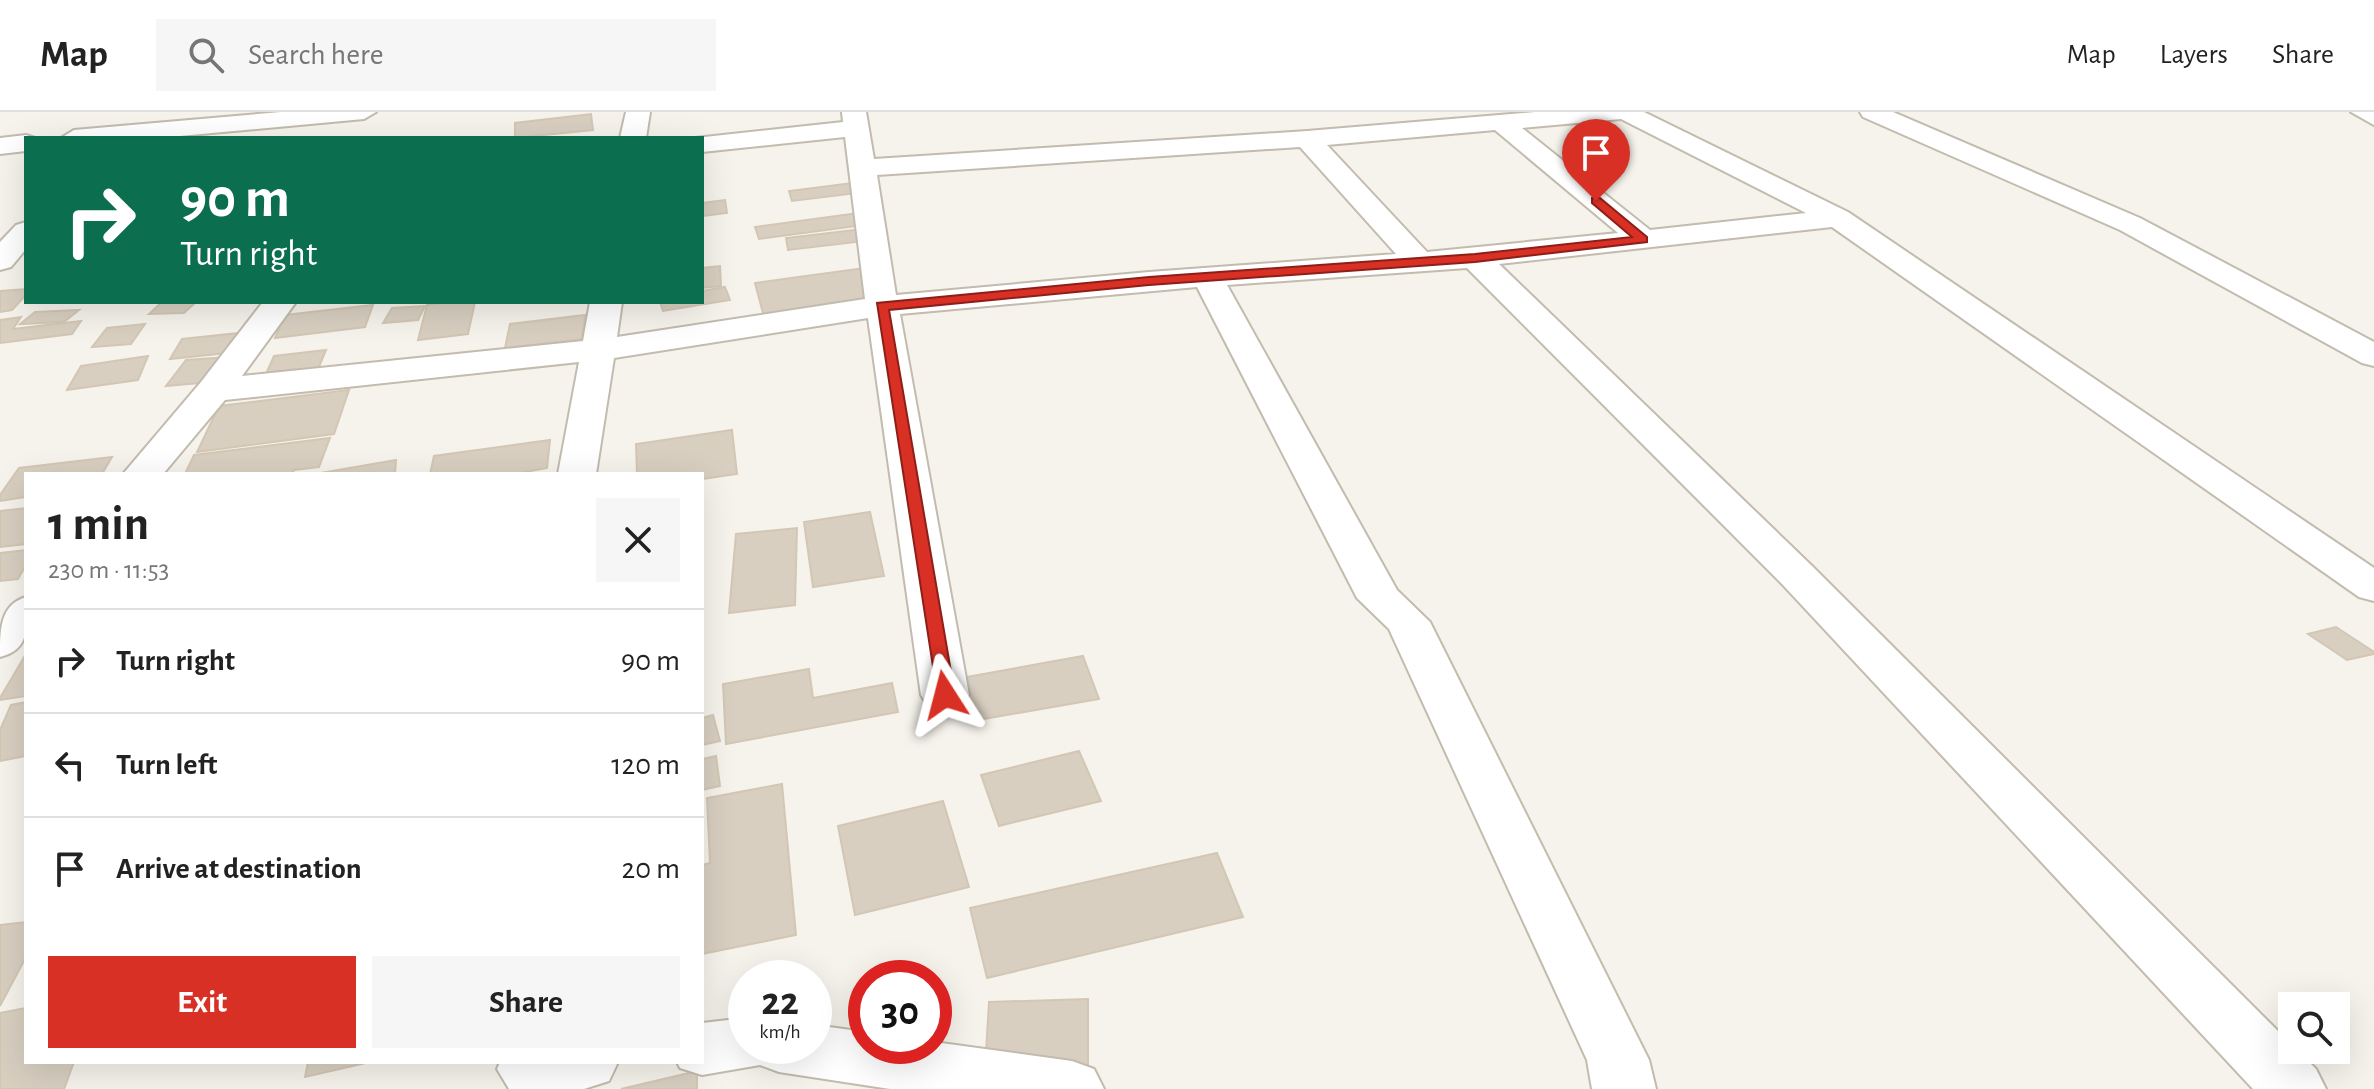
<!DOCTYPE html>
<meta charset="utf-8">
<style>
:root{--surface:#fff;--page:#f6f6f6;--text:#222;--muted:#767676;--line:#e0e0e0;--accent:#d93025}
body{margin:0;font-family:"Alegreya Sans",sans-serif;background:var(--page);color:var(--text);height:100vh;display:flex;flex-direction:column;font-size:30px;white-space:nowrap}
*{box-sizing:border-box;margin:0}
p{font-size:26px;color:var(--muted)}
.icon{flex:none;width:44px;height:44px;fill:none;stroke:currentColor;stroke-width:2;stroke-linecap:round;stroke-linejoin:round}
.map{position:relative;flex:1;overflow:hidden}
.side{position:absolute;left:24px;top:360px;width:680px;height:592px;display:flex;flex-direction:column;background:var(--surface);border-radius:0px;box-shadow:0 8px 32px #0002}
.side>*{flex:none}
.top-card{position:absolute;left:24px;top:24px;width:680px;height:168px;border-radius:0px;box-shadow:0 8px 32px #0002;background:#0b6e4f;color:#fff;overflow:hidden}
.tools{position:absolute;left:2278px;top:880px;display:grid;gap:16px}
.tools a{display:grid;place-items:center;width:72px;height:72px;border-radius:0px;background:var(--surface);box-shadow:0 8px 32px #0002;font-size:40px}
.speed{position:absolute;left:728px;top:848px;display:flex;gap:16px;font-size:40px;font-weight:700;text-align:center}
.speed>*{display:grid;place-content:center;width:104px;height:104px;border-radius:50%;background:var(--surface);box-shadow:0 8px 32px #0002;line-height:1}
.speed small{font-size:20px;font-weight:400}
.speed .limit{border:12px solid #d22;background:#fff;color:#111}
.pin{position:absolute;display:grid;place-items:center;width:68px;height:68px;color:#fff;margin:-82px -34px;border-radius:50% 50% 50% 0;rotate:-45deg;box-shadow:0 0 8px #0007}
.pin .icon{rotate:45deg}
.me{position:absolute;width:88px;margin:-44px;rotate:351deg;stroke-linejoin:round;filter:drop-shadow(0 0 6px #0008)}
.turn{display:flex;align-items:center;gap:28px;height:168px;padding:0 24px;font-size:36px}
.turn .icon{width:104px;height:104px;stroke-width:2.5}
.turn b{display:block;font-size:56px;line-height:68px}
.round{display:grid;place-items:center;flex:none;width:84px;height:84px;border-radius:0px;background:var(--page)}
.summary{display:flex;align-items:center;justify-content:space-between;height:136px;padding:0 24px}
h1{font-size:48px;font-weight:600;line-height:60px}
.cta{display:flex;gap:16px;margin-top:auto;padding:16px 24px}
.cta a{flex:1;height:92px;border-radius:0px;background:var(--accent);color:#fff;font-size:32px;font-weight:600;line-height:92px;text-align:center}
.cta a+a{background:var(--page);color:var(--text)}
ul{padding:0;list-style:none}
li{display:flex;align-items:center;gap:24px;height:104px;padding:0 24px;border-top:2px solid var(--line)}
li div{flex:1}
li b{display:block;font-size:30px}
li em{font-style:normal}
header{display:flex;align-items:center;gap:48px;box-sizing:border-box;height:112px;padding:0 40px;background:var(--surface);border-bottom:2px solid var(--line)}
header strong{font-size:38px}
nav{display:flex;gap:44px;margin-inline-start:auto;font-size:28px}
.search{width:560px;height:72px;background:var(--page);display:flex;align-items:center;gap:20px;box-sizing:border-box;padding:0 28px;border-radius:0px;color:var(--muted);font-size:30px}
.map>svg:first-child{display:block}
.building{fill:#d8cfc1;stroke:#d3c7b4;stroke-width:2}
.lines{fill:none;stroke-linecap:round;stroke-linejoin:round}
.minor-casing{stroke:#c2bbae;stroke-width:4}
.minor{fill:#fff;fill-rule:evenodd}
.route{fill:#d93025;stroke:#8d1f18;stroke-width:2}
</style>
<header>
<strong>Map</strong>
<div class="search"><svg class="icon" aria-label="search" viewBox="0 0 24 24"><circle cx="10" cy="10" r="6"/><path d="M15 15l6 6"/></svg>Search here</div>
<nav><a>Map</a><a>Layers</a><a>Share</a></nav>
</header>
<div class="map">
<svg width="2374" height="977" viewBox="0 0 2374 977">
<rect width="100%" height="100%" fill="#f6f3ec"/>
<!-- building -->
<g class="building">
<polygon points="591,2 593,18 515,26 515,11"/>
<polygon points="852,71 857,81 792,89 789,79"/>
<polygon points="725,88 727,101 702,104 702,91"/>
<polygon points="858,101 864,113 759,127 755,115"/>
<polygon points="862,117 865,129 788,138 786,126"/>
<polygon points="720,154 721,174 702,176 702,156"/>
<polygon points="864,156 878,188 764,205 755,171"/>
<polygon points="725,175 730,188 663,199 660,190 702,190 702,179"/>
<polygon points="26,177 26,183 12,198 0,200 0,179"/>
<polygon points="162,190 196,190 184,201 149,202"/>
<polygon points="449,190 475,190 468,222 418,228 427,193"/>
<polygon points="373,193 365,215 275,226 285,203"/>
<polygon points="425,194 418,208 383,211 392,196"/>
<polygon points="79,198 64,210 20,212 35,200"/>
<polygon points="585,203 582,227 505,236 510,212"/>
<polygon points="21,205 13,217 81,209 72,222 0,231 0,208"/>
<polygon points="145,212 131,232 92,235 107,216"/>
<polygon points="248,220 237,240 170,247 182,227"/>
<polygon points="326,238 318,257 265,264 274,244"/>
<polygon points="148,244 138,268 67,278 81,254"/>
<polygon points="230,245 211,270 166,274 186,248"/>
<polygon points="349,278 334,322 197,340 219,294"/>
<polygon points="732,318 737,362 702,367 702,362 637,362 636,332"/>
<polygon points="330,326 319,355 294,358 292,362 185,362 194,343"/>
<polygon points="550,328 547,356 515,362 430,362 434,344"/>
<polygon points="112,345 102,362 26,362 26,385 0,389 0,383 19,356"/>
<polygon points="396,348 395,362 315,362"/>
<polygon points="26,396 26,432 0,435 0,399"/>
<polygon points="870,400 884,464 813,475 804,410"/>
<polygon points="797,416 795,493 729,501 736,422"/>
<polygon points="26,438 26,453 18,467 0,469 0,441"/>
<polygon points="2336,515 2374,540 2374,542 2347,548 2308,522"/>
<polygon points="26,542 26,584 0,588 0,586"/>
<polygon points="1083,544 1099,587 972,609 961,566"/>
<polygon points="809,557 813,586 892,571 898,600 726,632 723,572"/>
<polygon points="26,590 26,644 0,649 0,618 11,593"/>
<polygon points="713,603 720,629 702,633 702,606"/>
<polygon points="1079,639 1101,689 999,714 981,663"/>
<polygon points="716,644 720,674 702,678 702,647"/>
<polygon points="782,672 796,823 702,842 702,753 710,751 707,686"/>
<polygon points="943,689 969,775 855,803 838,714"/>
<polygon points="1217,741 1243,805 987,866 970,796"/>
<polygon points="26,810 26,845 0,894 0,813"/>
<polygon points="1088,887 1088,953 985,957 989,890"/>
<polygon points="26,896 26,950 74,950 64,977 0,977 0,901"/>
<polygon points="308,950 370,950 305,965"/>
<polygon points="697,959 697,977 621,977"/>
</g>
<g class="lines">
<!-- minor casing -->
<g class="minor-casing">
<g id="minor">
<polygon points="281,0 376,0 364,7 158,26 61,26 74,18"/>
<polygon points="626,0 650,0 646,26 620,26"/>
<path d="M842,0H866L874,47L1307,19L1535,0H1644L1848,100L2374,456V489L2359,485L1832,115L1499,152L1812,454L2292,933V938H2297L2316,957L2326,977H2253L1782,472L1467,156L1227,173L1397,478L1430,510L1649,948L1656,977H1592L1587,948L1389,517L1357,486L1197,175L900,202L969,583L962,594L945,599L928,594L921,583L868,206L614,246L596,362H558L579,250L225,288L163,362H123L201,270L263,190H296L242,264L583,229L590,190H622L617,225L865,187L845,25L702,40V26H695L843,10ZM1621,7L1806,101L1650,118L1522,16ZM1495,18L1618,121L1427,140L1327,33ZM1300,35L1396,142L1149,160L896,183L877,63Z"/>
<polygon points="1860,0 1893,0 2140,106 2374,230 2374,254 2362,251 2120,118 1863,5"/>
<polygon points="2351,0 2374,0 2374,13"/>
<polygon points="26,23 35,26 26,26 26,39 0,42 0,26"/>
<polygon points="26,110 26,137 11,155 0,158 0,130 16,113"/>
<path d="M26,485C26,513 32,537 0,545C0,517 0,493 26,485Z"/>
<polygon points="746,906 746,934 814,934 814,913 866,920 866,934 934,934 934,930 1072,949 1094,957 1104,977 890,977 779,960 760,953 702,963 680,956 677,950 702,950 702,911"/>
<polygon points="500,950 618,950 609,969 584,977 509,977 497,957"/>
</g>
</g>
<!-- minor -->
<use href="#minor" class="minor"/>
</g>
<!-- route -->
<polygon class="route" points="1592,86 1600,86 1647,125 1647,130 1475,150 1149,173 889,198 955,583 952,587 938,587 877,191 1149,165 1475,142 1632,125 1592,91"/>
</svg>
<div class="tools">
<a><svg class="icon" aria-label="search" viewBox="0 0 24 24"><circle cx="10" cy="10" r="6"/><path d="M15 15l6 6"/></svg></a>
</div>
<div class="speed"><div>22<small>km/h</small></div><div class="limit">30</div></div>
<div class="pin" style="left:1596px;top:89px;background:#d93025"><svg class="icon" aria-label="arrive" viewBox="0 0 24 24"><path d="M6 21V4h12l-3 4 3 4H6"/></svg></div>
<svg class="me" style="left:945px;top:583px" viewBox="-20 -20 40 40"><path d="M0-17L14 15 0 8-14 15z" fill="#d93025" stroke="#fff" stroke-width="4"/></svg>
<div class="top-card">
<div class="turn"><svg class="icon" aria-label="right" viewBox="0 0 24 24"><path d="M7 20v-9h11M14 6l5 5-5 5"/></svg><div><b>90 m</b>Turn right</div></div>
</div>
<section class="side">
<div class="summary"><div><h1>1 min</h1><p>230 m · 11:53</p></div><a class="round"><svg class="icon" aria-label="close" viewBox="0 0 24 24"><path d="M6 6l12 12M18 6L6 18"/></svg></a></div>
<ul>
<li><svg class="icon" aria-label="right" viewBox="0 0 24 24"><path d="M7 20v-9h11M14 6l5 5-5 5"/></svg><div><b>Turn right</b></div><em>90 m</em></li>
<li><svg class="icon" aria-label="left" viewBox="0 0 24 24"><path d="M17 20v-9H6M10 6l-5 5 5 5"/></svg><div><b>Turn left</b></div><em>120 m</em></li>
<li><svg class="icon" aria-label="arrive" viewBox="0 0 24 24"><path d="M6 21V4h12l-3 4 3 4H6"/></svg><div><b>Arrive at destination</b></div><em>20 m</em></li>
</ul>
<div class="cta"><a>Exit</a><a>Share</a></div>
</section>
</div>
